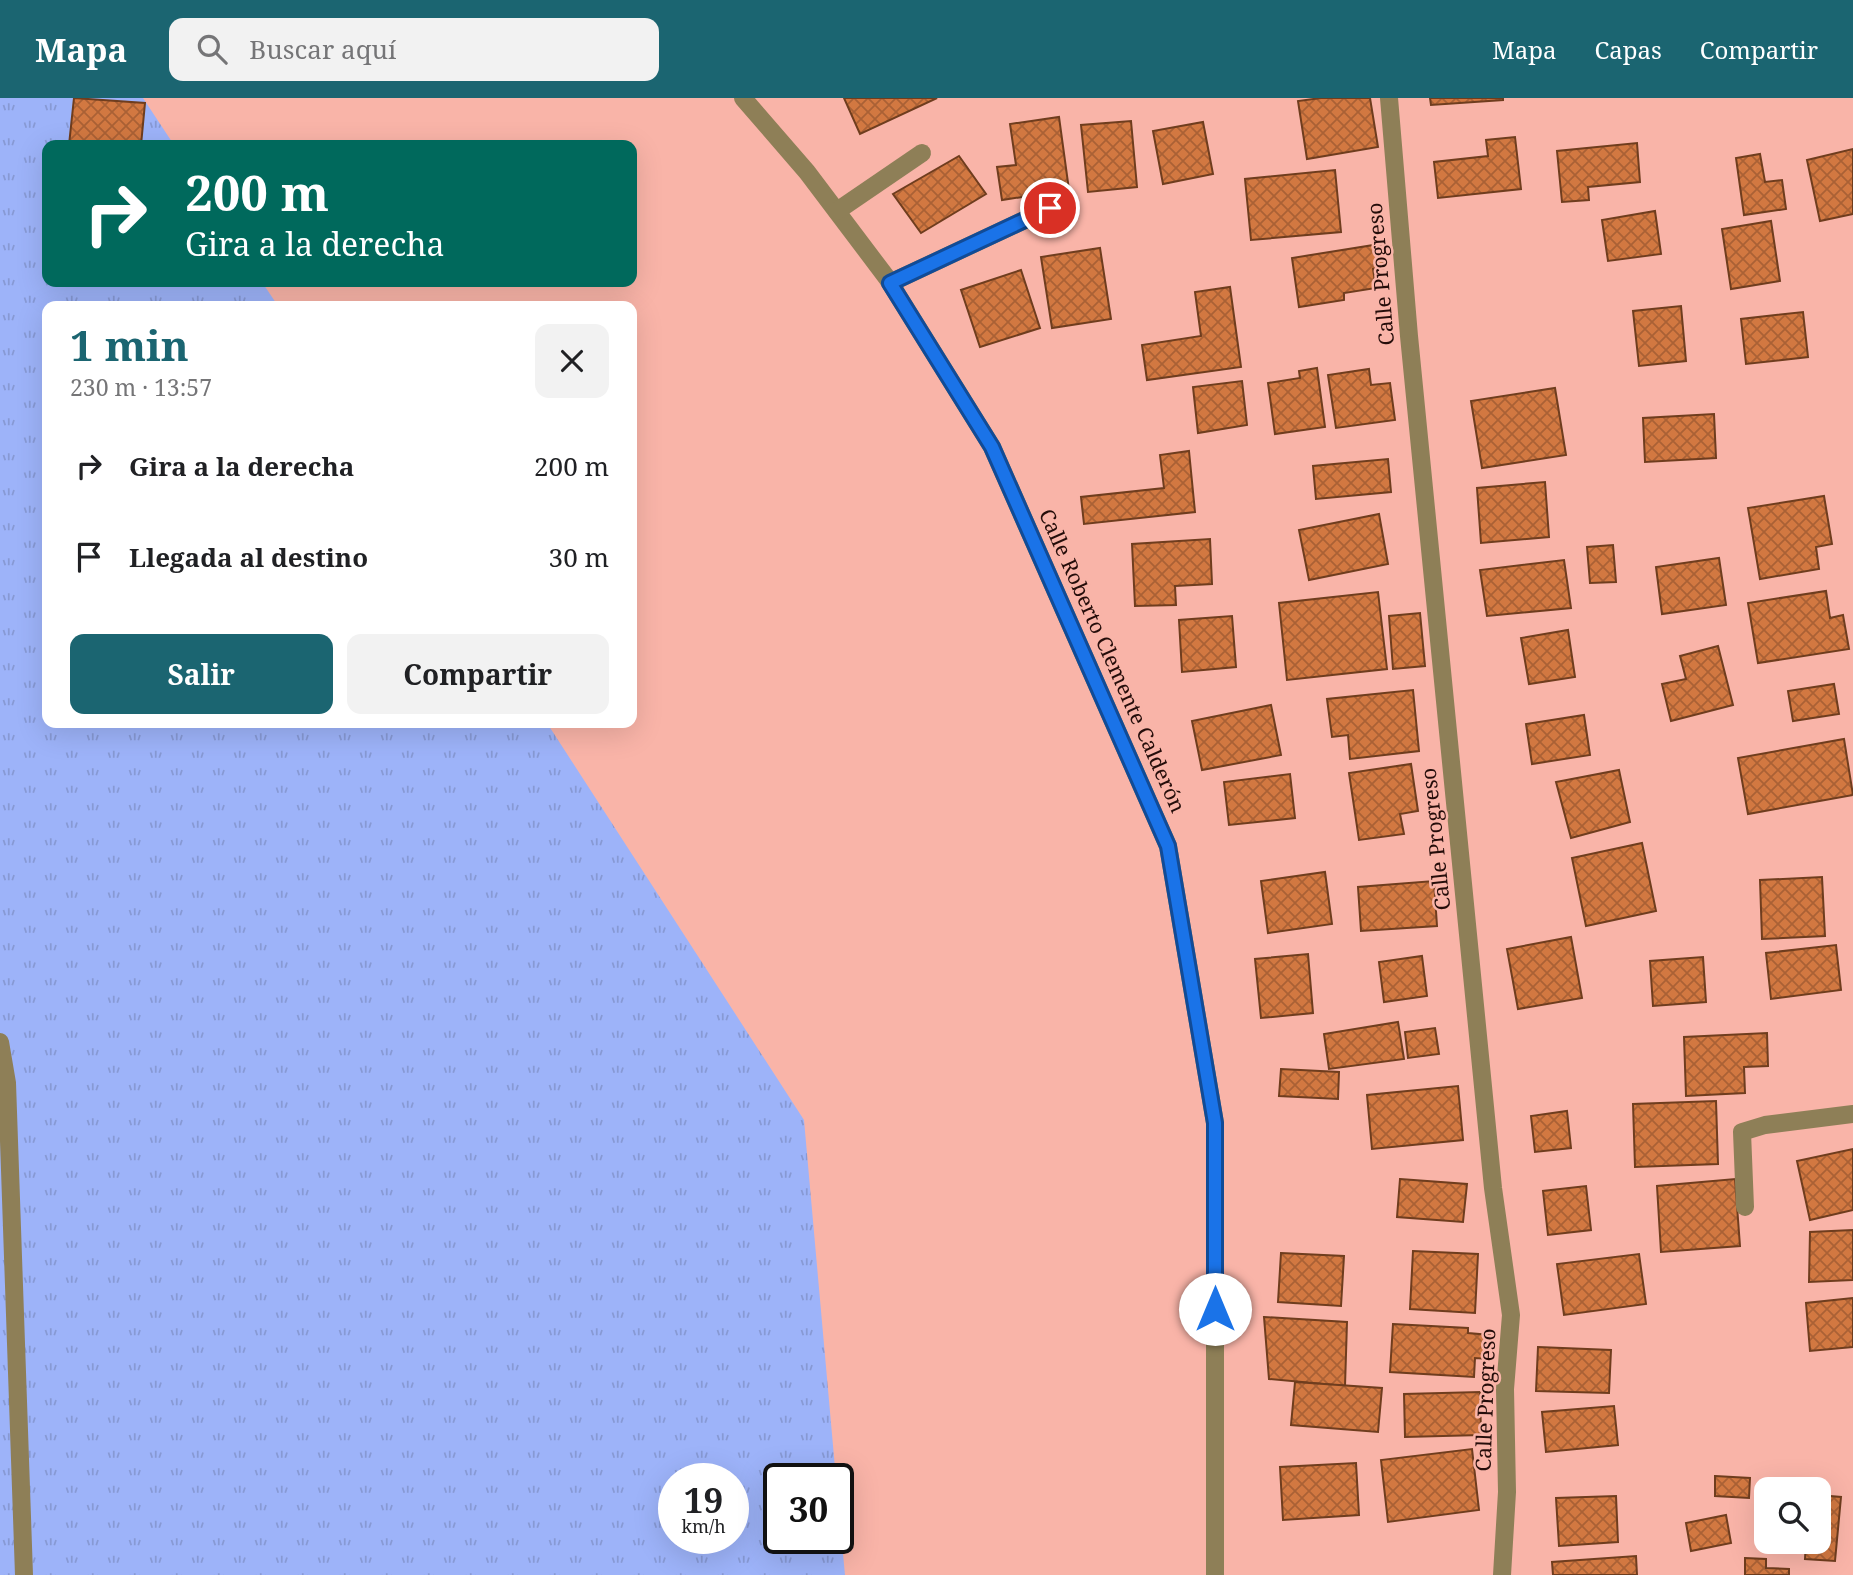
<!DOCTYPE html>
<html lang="es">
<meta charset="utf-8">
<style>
:root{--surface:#fff;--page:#f2f2f2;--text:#202124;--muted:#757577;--accent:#1b6571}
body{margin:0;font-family:"Noto Serif",serif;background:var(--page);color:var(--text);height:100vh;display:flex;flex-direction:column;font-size:26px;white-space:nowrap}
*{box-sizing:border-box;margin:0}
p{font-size:23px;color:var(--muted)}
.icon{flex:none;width:38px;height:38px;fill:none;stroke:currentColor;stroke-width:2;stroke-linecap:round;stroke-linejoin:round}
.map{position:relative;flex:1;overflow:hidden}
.side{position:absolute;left:42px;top:203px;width:595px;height:427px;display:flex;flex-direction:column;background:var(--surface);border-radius:14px;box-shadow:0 7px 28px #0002}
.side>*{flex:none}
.top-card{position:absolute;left:42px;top:42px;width:595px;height:147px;border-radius:14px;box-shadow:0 7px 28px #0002;background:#00695c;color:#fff;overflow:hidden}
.buttons{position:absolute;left:1754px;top:1379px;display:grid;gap:14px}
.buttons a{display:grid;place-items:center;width:77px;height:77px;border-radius:14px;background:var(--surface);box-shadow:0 7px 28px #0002;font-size:35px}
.speed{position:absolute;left:658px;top:1365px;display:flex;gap:14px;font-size:35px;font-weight:700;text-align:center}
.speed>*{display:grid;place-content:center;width:91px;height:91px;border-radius:50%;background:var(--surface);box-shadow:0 7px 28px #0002;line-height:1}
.speed small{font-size:18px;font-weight:400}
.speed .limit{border:4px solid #111;border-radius:10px;background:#fff;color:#111}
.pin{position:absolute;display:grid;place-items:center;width:60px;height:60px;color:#fff;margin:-30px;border:4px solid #fff;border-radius:50%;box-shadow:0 2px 7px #0007}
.me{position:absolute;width:77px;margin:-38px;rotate:0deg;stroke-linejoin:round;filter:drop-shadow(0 0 5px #0008)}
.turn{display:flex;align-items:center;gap:24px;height:147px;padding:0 28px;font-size:32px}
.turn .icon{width:91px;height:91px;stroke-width:2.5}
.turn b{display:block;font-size:49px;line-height:60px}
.round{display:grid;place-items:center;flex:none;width:74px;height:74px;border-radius:14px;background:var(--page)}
.summary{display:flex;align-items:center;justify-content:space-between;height:119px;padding:0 28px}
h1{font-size:42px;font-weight:700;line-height:52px;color:var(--accent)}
.action{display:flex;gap:14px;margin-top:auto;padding:14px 28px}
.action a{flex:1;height:80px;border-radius:14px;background:var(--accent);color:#fff;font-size:28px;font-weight:700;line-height:80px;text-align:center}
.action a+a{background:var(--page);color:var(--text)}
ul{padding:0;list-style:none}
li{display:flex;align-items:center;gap:21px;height:91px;padding:0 28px}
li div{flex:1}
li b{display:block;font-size:26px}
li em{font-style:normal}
header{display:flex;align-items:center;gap:42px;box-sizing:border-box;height:98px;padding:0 35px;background:var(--accent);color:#fff}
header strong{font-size:33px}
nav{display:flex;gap:38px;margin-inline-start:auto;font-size:24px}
.search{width:490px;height:63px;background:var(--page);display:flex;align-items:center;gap:18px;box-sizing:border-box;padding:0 24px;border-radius:14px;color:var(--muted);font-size:26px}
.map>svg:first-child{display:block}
.grass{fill:url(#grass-tufts);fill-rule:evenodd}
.building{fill:url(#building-cross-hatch);stroke:#6f3d1e;stroke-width:2}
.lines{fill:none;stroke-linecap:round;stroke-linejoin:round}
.minor{stroke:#8e7f57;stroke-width:18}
.route-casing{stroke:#114b97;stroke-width:18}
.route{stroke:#1a73e8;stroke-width:12}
.labels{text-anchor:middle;stroke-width:5;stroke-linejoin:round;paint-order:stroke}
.street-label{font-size:21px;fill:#250d0a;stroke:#f9b4a8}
</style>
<header>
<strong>Mapa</strong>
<div class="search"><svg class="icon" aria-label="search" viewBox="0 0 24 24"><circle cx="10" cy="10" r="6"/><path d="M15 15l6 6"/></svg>Buscar aquí</div>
<nav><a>Mapa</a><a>Capas</a><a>Compartir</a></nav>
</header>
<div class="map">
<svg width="1853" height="1477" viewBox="0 0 1853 1477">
<defs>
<pattern id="grass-tufts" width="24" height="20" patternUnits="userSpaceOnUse" patternTransform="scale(1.75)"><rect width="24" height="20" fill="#9db3f9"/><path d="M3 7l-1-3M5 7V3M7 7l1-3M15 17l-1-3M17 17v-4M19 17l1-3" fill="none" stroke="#8799d4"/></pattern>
<pattern id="building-cross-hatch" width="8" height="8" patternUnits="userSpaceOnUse" patternTransform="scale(1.75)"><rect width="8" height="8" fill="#d27841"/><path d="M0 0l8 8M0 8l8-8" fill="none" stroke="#aa6135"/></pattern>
</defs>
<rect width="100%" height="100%" fill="#f9b4a8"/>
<!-- grass -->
<path class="grass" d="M0,0H143L174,47H47V184H262L278,208H47V625H547L804,1022L836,1381H779V1440H838V1403L845,1477H0ZM674,1381H733V1440H674Z"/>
<!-- building -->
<g class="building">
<polygon points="74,0 145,5 141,47 69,47"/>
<polygon points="844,0 937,0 860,36"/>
<polygon points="1321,0 1370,0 1378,49 1307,61 1298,3"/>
<polygon points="1430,0 1503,0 1503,2 1431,7"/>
<polygon points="1059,19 1069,92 1002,102 997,69 1016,67 1010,26"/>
<polygon points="1131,23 1137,89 1088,94 1081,27"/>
<polygon points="1203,24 1213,76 1163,86 1153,33"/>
<polygon points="1515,39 1521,91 1438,100 1434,64 1488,58 1486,42"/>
<polygon points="1637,45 1640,84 1588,89 1589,102 1562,104 1557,53"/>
<polygon points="1853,51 1853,116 1820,123 1807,62"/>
<polygon points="1760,56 1765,84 1782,82 1786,111 1744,117 1736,60"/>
<polygon points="959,58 986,96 921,135 893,96"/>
<polygon points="1335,72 1341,134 1251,142 1245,81"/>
<polygon points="1655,113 1661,156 1608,163 1602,122"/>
<polygon points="1771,123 1780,183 1731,191 1722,131"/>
<polygon points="1380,146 1384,170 1373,171 1376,190 1344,195 1344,202 1299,209 1292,160"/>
<polygon points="1100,150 1111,221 1052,230 1041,159"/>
<polygon points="1021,172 1040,230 980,249 961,192"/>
<polygon points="1230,189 1241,269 1147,282 1142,247 1201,238 1195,194"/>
<polygon points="1681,208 1686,263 1639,268 1633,213"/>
<polygon points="1803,214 1808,259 1746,266 1741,221"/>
<polygon points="1317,270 1325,329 1275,336 1268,285 1300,280 1299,273"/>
<polygon points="1369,271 1371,287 1390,285 1395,322 1336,330 1328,277"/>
<polygon points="1242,283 1247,327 1198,335 1193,289"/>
<polygon points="1555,290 1566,357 1482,370 1471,303"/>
<polygon points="1714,316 1716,360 1645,364 1643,320"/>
<polygon points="1189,353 1195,414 1084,426 1081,399 1164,390 1160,357"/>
<polygon points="1388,361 1391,394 1316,401 1313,368"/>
<polygon points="1545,384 1549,439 1481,445 1477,390"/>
<polygon points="1824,398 1832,446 1816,449 1819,471 1760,481 1748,410"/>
<polygon points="1379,416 1388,466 1309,482 1299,432"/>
<polygon points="1210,441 1212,486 1175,488 1176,507 1135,508 1132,446"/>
<polygon points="1613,447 1616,484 1590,485 1587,449"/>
<polygon points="1719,460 1726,507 1662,516 1656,469"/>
<polygon points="1564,462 1571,510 1487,518 1480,472"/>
<polygon points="1826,493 1830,520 1843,517 1849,551 1758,565 1748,505"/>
<polygon points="1378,494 1387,571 1287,582 1279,505"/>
<polygon points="1420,515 1425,568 1393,571 1389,518"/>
<polygon points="1232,518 1236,569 1182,574 1179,522"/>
<polygon points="1568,532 1575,579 1529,586 1521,540"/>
<polygon points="1718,548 1733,607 1671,623 1662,586 1686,581 1680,558"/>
<polygon points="1834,586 1839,616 1793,623 1788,593"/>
<polygon points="1413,592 1419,653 1350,661 1348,637 1332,639 1327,601"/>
<polygon points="1271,607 1281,657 1202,672 1192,623"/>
<polygon points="1584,617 1590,657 1532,666 1526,626"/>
<polygon points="1844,641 1853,697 1748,716 1738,660"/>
<polygon points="1411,666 1418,713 1400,716 1404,736 1359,742 1349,675"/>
<polygon points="1619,672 1630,724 1571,740 1556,684"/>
<polygon points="1290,676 1295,720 1229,727 1224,684"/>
<polygon points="1642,745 1656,813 1586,828 1572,760"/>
<polygon points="1325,774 1332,826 1268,835 1261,783"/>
<polygon points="1822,779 1825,838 1762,841 1760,782"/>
<polygon points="1434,783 1437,828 1361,833 1358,789"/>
<polygon points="1571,839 1582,900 1518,911 1507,851"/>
<polygon points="1836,847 1841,892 1771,901 1766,855"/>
<polygon points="1308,856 1313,915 1261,920 1255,861"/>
<polygon points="1422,858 1427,898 1384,904 1379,864"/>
<polygon points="1703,859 1706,904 1653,908 1650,863"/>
<polygon points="1398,924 1404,961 1329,971 1324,936"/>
<polygon points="1435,930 1439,956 1408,960 1405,934"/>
<polygon points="1767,935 1768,968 1744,969 1745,995 1686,998 1684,939"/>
<polygon points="1281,971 1339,974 1338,1001 1279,998"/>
<polygon points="1458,988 1463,1042 1372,1051 1367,997"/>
<polygon points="1716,1003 1718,1066 1635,1069 1633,1006"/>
<polygon points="1567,1013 1571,1050 1535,1054 1531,1018"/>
<polygon points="1853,1051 1853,1112 1810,1122 1797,1063"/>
<polygon points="1400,1081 1467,1086 1463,1124 1397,1119"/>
<polygon points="1735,1081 1740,1148 1661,1154 1657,1088"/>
<polygon points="1586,1088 1591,1132 1548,1137 1543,1093"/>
<polygon points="1853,1132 1853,1182 1809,1184 1810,1134"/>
<polygon points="1413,1153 1478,1156 1475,1215 1410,1211"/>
<polygon points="1281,1155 1344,1158 1341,1208 1278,1204"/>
<polygon points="1639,1156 1646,1206 1564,1217 1557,1166"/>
<polygon points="1853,1200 1853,1249 1810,1253 1806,1205"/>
<polygon points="1264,1219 1347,1224 1345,1288 1269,1281"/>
<polygon points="1393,1226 1468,1230 1468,1235 1490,1237 1489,1261 1475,1260 1474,1279 1390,1274"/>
<polygon points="1538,1249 1611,1252 1609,1295 1536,1293"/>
<polygon points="1295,1284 1382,1290 1378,1334 1291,1327"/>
<polygon points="1480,1294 1481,1337 1405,1339 1404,1296"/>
<polygon points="1614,1308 1618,1347 1546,1354 1542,1314"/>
<polygon points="1472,1351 1479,1412 1388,1424 1381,1362"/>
<polygon points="1356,1365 1359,1417 1283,1422 1280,1369"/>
<polygon points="1715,1378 1750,1380 1749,1400 1715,1398"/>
<polygon points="1818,1397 1841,1399 1835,1463 1805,1461 1806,1444 1818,1444"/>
<polygon points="1616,1398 1618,1444 1559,1448 1556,1400"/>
<polygon points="1726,1417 1731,1445 1691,1453 1686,1425"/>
<polygon points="1636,1458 1637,1477 1553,1477 1552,1464"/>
<polygon points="1745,1460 1766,1461 1766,1470 1789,1471 1789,1477 1745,1477"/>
</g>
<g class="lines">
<!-- minor -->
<g class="minor">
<polyline points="743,0 807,74 887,180 992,349 1168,748 1215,1025 1215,1477"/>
<polyline points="1389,0 1409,238 1493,1090 1511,1217 1505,1291 1507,1394 1502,1477"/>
<polyline points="837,113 922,55"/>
<polyline points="890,185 1050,110"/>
<polyline points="0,944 7,985 24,1477"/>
<polyline points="1745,1109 1742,1034 1765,1027 1853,1016"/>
</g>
</g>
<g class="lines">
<!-- route casing -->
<g class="route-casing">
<polyline id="route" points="1050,110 890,185 992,349 1168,748 1215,1025 1215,1211"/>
</g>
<!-- route -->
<use href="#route" class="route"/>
</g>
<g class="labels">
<!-- street labels -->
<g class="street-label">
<text transform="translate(1381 176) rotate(-95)" y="7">Calle Progreso</text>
<text transform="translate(1112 563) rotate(66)" y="7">Calle Roberto Clemente Calderón</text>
<text transform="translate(1436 741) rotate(-96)" y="7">Calle Progreso</text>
<text transform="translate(1486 1302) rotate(-88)" y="7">Calle Progreso</text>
</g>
</g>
</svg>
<div class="buttons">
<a><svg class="icon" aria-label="search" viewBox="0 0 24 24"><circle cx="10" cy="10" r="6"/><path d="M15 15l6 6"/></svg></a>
</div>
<div class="speed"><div>19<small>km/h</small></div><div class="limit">30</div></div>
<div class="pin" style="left:1050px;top:110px;background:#d93025"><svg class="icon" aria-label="arrive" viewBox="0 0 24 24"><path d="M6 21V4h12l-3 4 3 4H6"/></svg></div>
<svg class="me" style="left:1215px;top:1211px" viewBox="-20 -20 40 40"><circle r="19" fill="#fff"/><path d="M0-13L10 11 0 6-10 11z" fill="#1a73e8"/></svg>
<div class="top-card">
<div class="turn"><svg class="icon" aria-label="right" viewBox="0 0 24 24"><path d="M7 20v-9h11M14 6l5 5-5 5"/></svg><div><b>200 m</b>Gira a la derecha</div></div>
</div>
<section class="side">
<div class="summary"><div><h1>1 min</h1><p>230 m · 13:57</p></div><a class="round"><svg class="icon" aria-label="close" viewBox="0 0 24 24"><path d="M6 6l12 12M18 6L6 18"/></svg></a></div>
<ul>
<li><svg class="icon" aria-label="right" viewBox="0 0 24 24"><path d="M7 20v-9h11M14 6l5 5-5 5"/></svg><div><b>Gira a la derecha</b></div><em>200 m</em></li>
<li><svg class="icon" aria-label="arrive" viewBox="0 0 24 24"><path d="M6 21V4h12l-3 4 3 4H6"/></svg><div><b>Llegada al destino</b></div><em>30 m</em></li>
</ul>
<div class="action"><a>Salir</a><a>Compartir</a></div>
</section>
</div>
